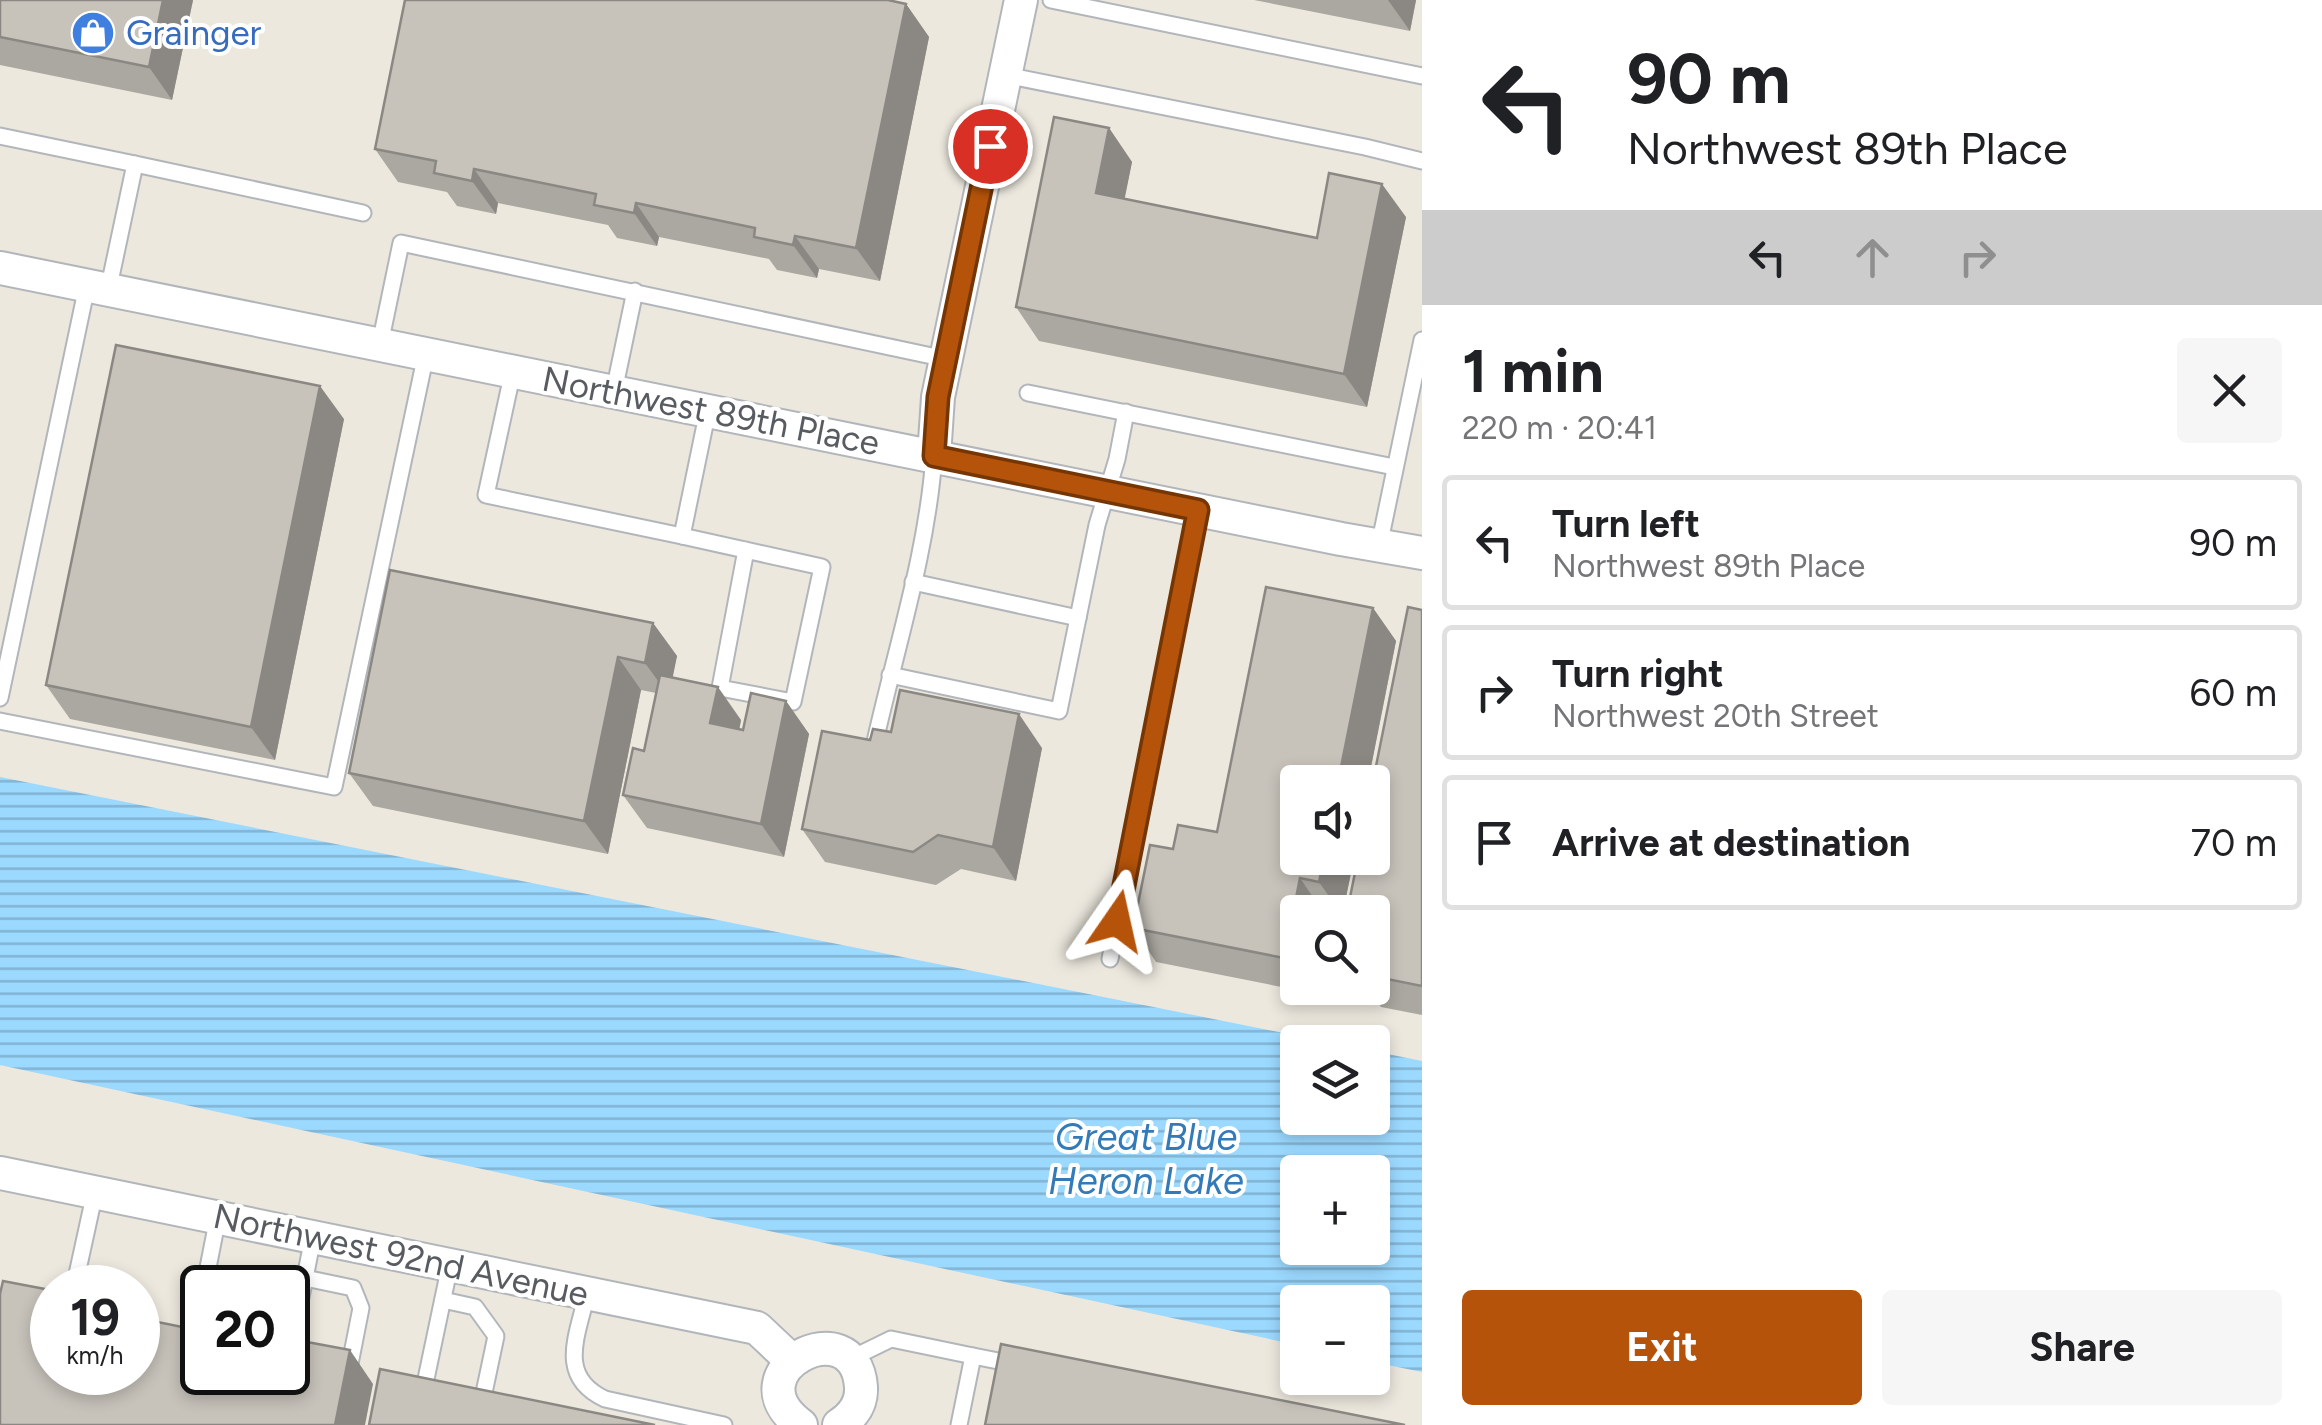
<!DOCTYPE html>
<meta charset="utf-8">
<style>
:root{--surface:#fff;--page:#f6f6f6;--text:#202124;--muted:#757577;--line:#e0e0e0;--accent:#b45309}
body{margin:0;font-family:Figtree,sans-serif;background:var(--page);color:var(--text);height:100vh;display:flex;flex-direction:column;font-size:38px;white-space:nowrap}
*{box-sizing:border-box;margin:0}
p{font-size:32px;color:var(--muted)}
.icon{flex:none;width:55px;height:55px;fill:none;stroke:currentColor;stroke-width:2;stroke-linecap:round;stroke-linejoin:round}
.map{position:relative;flex:1;overflow:hidden}
.sheet{display:flex;flex-direction:column;background:var(--surface);width:900px}
.sheet>*{flex:none}
.banner{background:#fff;color:var(--text);overflow:hidden}
.buttons{position:absolute;left:1280px;top:765px;display:grid;gap:20px}
.buttons a{display:grid;place-items:center;width:110px;height:110px;border-radius:10px;background:var(--surface);box-shadow:0 5px 15px #0003;font-size:50px}
.speed{position:absolute;left:30px;top:1265px;display:flex;gap:20px;font-size:50px;font-weight:700;text-align:center}
.speed>*{display:grid;place-content:center;width:130px;height:130px;border-radius:50%;background:var(--surface);box-shadow:0 5px 15px #0003;line-height:1}
.speed small{font-size:25px;font-weight:400}
.speed .limit{border:5px solid #111;border-radius:15px;background:#fff;color:#111}
.pin{position:absolute;display:grid;place-items:center;width:85px;height:85px;color:#fff;margin:-42px;border:5px solid #fff;border-radius:50%;box-shadow:0 2px 10px #0007}
.me{position:absolute;width:110px;margin:-55px;rotate:11deg;stroke-linejoin:round;filter:drop-shadow(0 0 8px #0008)}
.turn{display:flex;align-items:center;gap:35px;height:210px;padding:0 40px;font-size:45px}
.turn .icon{width:130px;height:130px;stroke-width:2.5}
.turn b{display:block;font-size:70px;line-height:85px}
.lanes{display:flex;align-items:center;height:95px;padding:0 40px;background:#0003;justify-content:center;gap:50px;direction:ltr}
.lanes .off{opacity:.35}
.round{display:grid;place-items:center;flex:none;width:105px;height:105px;border-radius:10px;background:var(--page)}
.headline{display:flex;align-items:center;justify-content:space-between;height:170px;padding:0 40px}
h1{font-size:60px;font-weight:700;line-height:75px}
.button{display:flex;gap:20px;margin-top:auto;padding:20px 40px}
.button a{flex:1;height:115px;border-radius:10px;background:var(--accent);color:#fff;font-size:40px;font-weight:700;line-height:115px;text-align:center}
.button a+a{background:var(--page);color:var(--text)}
ul{padding:0;list-style:none}
li{display:flex;align-items:center;gap:30px;height:135px;margin:0 20px 15px;padding:0 20px;border:5px solid var(--line);border-radius:10px}
li div{flex:1}
li b{display:block;font-size:38px}
li em{font-style:normal}
main{display:flex;flex:1;min-height:0}
.map>svg:first-child{display:block}
.water{fill:url(#water-rules);fill-rule:evenodd}
.lines{fill:none;stroke-linecap:round;stroke-linejoin:round}
.service-casing{stroke:#b2b6bb;stroke-width:19}
.minor-casing{stroke:#b2b6bb;stroke-width:36}
.service{stroke:#fff;stroke-width:15}
.minor{stroke:#fff;stroke-width:32}
.wall{fill:#aba8a1}
.shaded-wall{fill:#8b8883}
.building{fill:#c7c3bb;stroke:#8b8883;stroke-width:2.5}
.route-casing{stroke:#753606;stroke-width:25}
.route{stroke:#b45309;stroke-width:18}
.labels{text-anchor:middle;stroke-width:8;stroke-linejoin:round;paint-order:stroke}
.shop-label{font-size:35px;fill:#366cbe;stroke:#fff;text-anchor:start}
.street-label{font-size:35px;fill:#585c61;stroke:#fff}
.water-label{font-size:38px;font-style:italic;fill:#327bb8;stroke:#fff}
</style>
<main>
<div class="map">
<svg width="1422" height="1425" viewBox="0 0 1422 1425">
<defs>
<pattern id="water-rules" width="6" height="5" patternUnits="userSpaceOnUse" patternTransform="scale(2.5)"><rect width="6" height="5" fill="#9cd9ff"/><path d="M0 2.5h6" fill="none" stroke="#82b3d2"/></pattern>
</defs>
<rect width="100%" height="100%" fill="#ece8de"/>
<!-- water -->
<path class="water" d="M0,777L1329,1042H1298V1118H1372L1373,1051L1422,1061V1372L1373,1362L1372,1302H1298L1297,1345L0,1065ZM1298,1172H1372V1248H1298Z"/>
<g class="lines">
<!-- service casing -->
<g class="service-casing">
<g id="service">
<polyline points="1051,0 1422,76"/>
<polyline points="1005,75 1365,147 1422,161"/>
<polyline points="0,136 135,164"/>
<polyline points="108,291 135,164 363,213"/>
<polyline points="380,344 401,243 946,359"/>
<polyline points="513,371 486,495 682,536"/>
<polyline points="614,391 635,291"/>
<polyline points="1028,393 1394,467"/>
<polyline points="708,410 682,536 822,567 793,702 720,688 746,550"/>
<polyline points="1379,546 1422,340"/>
<polyline points="913,582 1078,618"/>
<polyline points="890,675 1059,711 1097,525 1117,459 1126,412"/>
<polyline points="0,698 87,286"/>
<polyline points="0,721 334,787 426,354"/>
<path d="M874,746C895,651 927,554 934,456"/>
<polyline points="1110,959 1198,510"/>
<polyline points="313,1237 305,1278 353,1288 361,1308 349,1369"/>
<polyline points="74,1288 95,1192"/>
<polyline points="204,1288 218,1217"/>
<path d="M587,1293C578,1335 556,1376 605,1399L724,1425"/>
<polyline points="443,1300 475,1307 496,1336 481,1407"/>
<polyline points="191,1348 202,1293"/>
<polyline points="288,1359 305,1278"/>
<polyline points="850,1359 891,1339 973,1356"/>
<polyline points="422,1398 450,1265"/>
<polyline points="959,1425 973,1356 1018,1365"/>
</g>
</g>
<!-- minor casing -->
<g class="minor-casing">
<g id="minor">
<polyline points="0,268 1341,539 1422,553"/>
<polyline points="934,456 938,397 1021,0"/>
<polyline points="0,1173 757,1328 791,1360"/>
<path d="M801,1425C728,1371 855,1306 861,1387C862,1404 853,1416 839,1425"/>
</g>
</g>
<!-- service -->
<use href="#service" class="service"/>
<!-- minor -->
<use href="#minor" class="minor"/>
</g>
<!-- wall -->
<g class="wall">
<polygon points="0,0 193,0 172,100 0,65"/>
<polygon points="1254,0 1416,0 1410,31"/>
<polygon points="906,4 929,37 880,281 819,269 817,278 777,270 769,259 659,237 657,246 617,238 608,225 498,203 496,214 457,206 447,192 398,182 375,149"/>
<polygon points="1109,128 1132,162 1124,199 1317,238 1406,217 1367,407 1039,341 1016,307"/>
<polygon points="344,419 275,760 70,719 46,685"/>
<polygon points="1373,608 1396,641 1368,782 1298,782 1298,858 1354,858 1343,912 1298,912 1298,988 1308,988 1307,992 1156,962 1133,928 1173,849 1217,832"/>
<polygon points="1422,610 1422,1015 1381,1007 1367,988 1372,988 1372,912"/>
<polygon points="653,623 677,656 672,677 741,720 739,730 743,730 786,701 809,734 784,857 647,828 623,795 644,751 656,693 641,690 608,854 373,806 349,773"/>
<polygon points="891,732 1042,748 1016,881 961,869 936,885 825,862 802,829 870,740"/>
</g>
<!-- shaded-wall -->
<g class="shaded-wall">
<polygon points="163,0 193,0 172,100 149,67"/>
<polygon points="1388,0 1416,0 1410,31"/>
<polygon points="906,4 929,37 880,281 856,248"/>
<polygon points="1109,128 1132,162 1119,227 1096,193"/>
<polygon points="474,169 498,203 496,214 472,181"/>
<polygon points="1382,184 1406,217 1367,407 1344,374"/>
<polygon points="636,203 659,237 657,246 634,213"/>
<polygon points="795,236 819,269 817,278 793,245"/>
<polygon points="320,386 344,419 275,760 251,727"/>
<polygon points="1373,608 1396,641 1368,782 1338,782"/>
<polygon points="653,623 677,656 669,696 645,663"/>
<polygon points="618,657 641,690 608,854 584,821"/>
<polygon points="718,687 741,720 734,757 710,723"/>
<polygon points="786,701 809,734 784,857 761,824"/>
<polygon points="1019,714 1042,748 1016,881 993,847"/>
<polygon points="1324,858 1354,858 1343,912 1340,912 1319,882"/>
<polygon points="1300,878 1323,912 1298,912 1298,978 1284,958"/>
<polygon points="45,1289 52,1299 52,1313 43,1299"/>
<polygon points="350,1350 373,1384 365,1425 335,1425"/>
</g>
<!-- building -->
<g class="building">
<polygon points="0,0 163,0 149,67 0,37"/>
<polygon points="405,0 888,0 906,4 856,248 795,236 793,245 754,237 755,228 636,203 634,213 594,205 596,194 474,169 472,181 434,173 436,161 375,149"/>
<polygon points="1054,117 1109,128 1096,193 1317,238 1329,173 1382,184 1344,374 1016,307"/>
<polygon points="116,345 320,386 251,727 46,685"/>
<polygon points="390,570 653,623 645,663 618,657 584,821 349,773"/>
<polygon points="1266,587 1373,608 1338,782 1298,782 1298,858 1324,858 1319,882 1300,878 1284,958 1133,928 1150,845 1173,849 1178,825 1217,832"/>
<polygon points="1408,607 1422,610 1422,986 1372,976 1372,912 1347,912 1358,858 1372,858 1372,786"/>
<polygon points="660,675 718,687 710,723 743,730 751,693 786,701 761,824 623,795 633,748 644,751"/>
<polygon points="900,690 1019,714 993,847 938,835 913,852 802,829 822,731 870,740 873,729 891,732"/>
<polygon points="3,1281 45,1289 43,1299 52,1301 52,1372 138,1372 138,1318 202,1331 202,1372 288,1372 288,1349 305,1352 307,1342 350,1350 335,1425 0,1425 0,1294"/>
<polygon points="1001,1344 1405,1425 985,1425"/>
<polygon points="380,1369 655,1425 369,1425"/>
</g>
<g class="lines">
<!-- route casing -->
<g class="route-casing">
<polyline id="route" points="990,146 938,397 934,456 1198,510 1117,921"/>
</g>
<!-- route -->
<use href="#route" class="route"/>
</g>
<!-- icons -->
<defs>
<g id="shop-disc" transform="scale(2.25)"><circle r="9.5" fill="#3f7fe0" stroke="#fff"/><path d="M-5-2.5h2.3a2.7 3.5 0 0 1 5.4 0H5L5.5 6h-11ZM-1.5-2.5h3a1.5 2.3 0 0 0-3 0Z" fill="#fff"/></g>
</defs>
<g fill-rule="evenodd">
<use href="#shop-disc" x="93" y="33"/>
</g>
<g class="labels">
<!-- shop labels -->
<g class="shop-label">
<text x="126" y="45">Grainger</text>
</g>
<!-- street labels -->
<g class="street-label">
<text transform="translate(711 411) rotate(11)" y="12">Northwest 89th Place</text>
<text transform="translate(401 1255) rotate(12)" y="12">Northwest 92nd Avenue</text>
</g>
<!-- water labels -->
<g class="water-label">
<text x="1146" y="1150">Great Blue<tspan x="1146" dy="44">Heron Lake</tspan></text>
</g>
</g>
</svg>
<div class="buttons">
<a><svg class="icon" aria-label="sound" viewBox="0 0 24 24"><path d="M4 9h4l5-4v14l-5-4H4zM17 9q2 3 0 6"/></svg></a>
<a><svg class="icon" aria-label="search" viewBox="0 0 24 24"><circle cx="10" cy="10" r="6"/><path d="M15 15l6 6"/></svg></a>
<a><svg class="icon" aria-label="layers" viewBox="0 0 24 24"><path d="M12 4l9 5-9 5-9-5zM3 14l9 5 9-5"/></svg></a>
<a>+</a>
<a>−</a>
</div>
<div class="speed"><div>19<small>km/h</small></div><div class="limit">20</div></div>
<div class="pin" style="left:990px;top:146px;background:#d93025"><svg class="icon" aria-label="arrive" viewBox="0 0 24 24"><path d="M6 21V4h12l-3 4 3 4H6"/></svg></div>
<svg class="me" style="left:1117px;top:921px" viewBox="-20 -20 40 40"><path d="M0-17L14 15 0 8-14 15z" fill="#b45309" stroke="#fff" stroke-width="4"/></svg>
</div>
<section class="sheet">
<div class="banner">
<div class="turn"><svg class="icon" aria-label="left" viewBox="0 0 24 24"><path d="M17 20v-9H6M10 6l-5 5 5 5"/></svg><div><b>90 m</b>Northwest 89th Place</div></div>
<div class="lanes"><svg class="icon" aria-label="left" viewBox="0 0 24 24"><path d="M17 20v-9H6M10 6l-5 5 5 5"/></svg><svg class="icon off" aria-label="ahead" viewBox="0 0 24 24"><path d="M12 20V5M6 11l6-6 6 6"/></svg><svg class="icon off" aria-label="right" viewBox="0 0 24 24"><path d="M7 20v-9h11M14 6l5 5-5 5"/></svg></div>
</div>
<div class="headline"><div><h1>1 min</h1><p>220 m · 20:41</p></div><a class="round"><svg class="icon" aria-label="close" viewBox="0 0 24 24"><path d="M6 6l12 12M18 6L6 18"/></svg></a></div>
<ul>
<li><svg class="icon" aria-label="left" viewBox="0 0 24 24"><path d="M17 20v-9H6M10 6l-5 5 5 5"/></svg><div><b>Turn left</b><p>Northwest 89th Place</p></div><em>90 m</em></li>
<li><svg class="icon" aria-label="right" viewBox="0 0 24 24"><path d="M7 20v-9h11M14 6l5 5-5 5"/></svg><div><b>Turn right</b><p>Northwest 20th Street</p></div><em>60 m</em></li>
<li><svg class="icon" aria-label="arrive" viewBox="0 0 24 24"><path d="M6 21V4h12l-3 4 3 4H6"/></svg><div><b>Arrive at destination</b></div><em>70 m</em></li>
</ul>
<div class="button"><a>Exit</a><a>Share</a></div>
</section>
</main>
